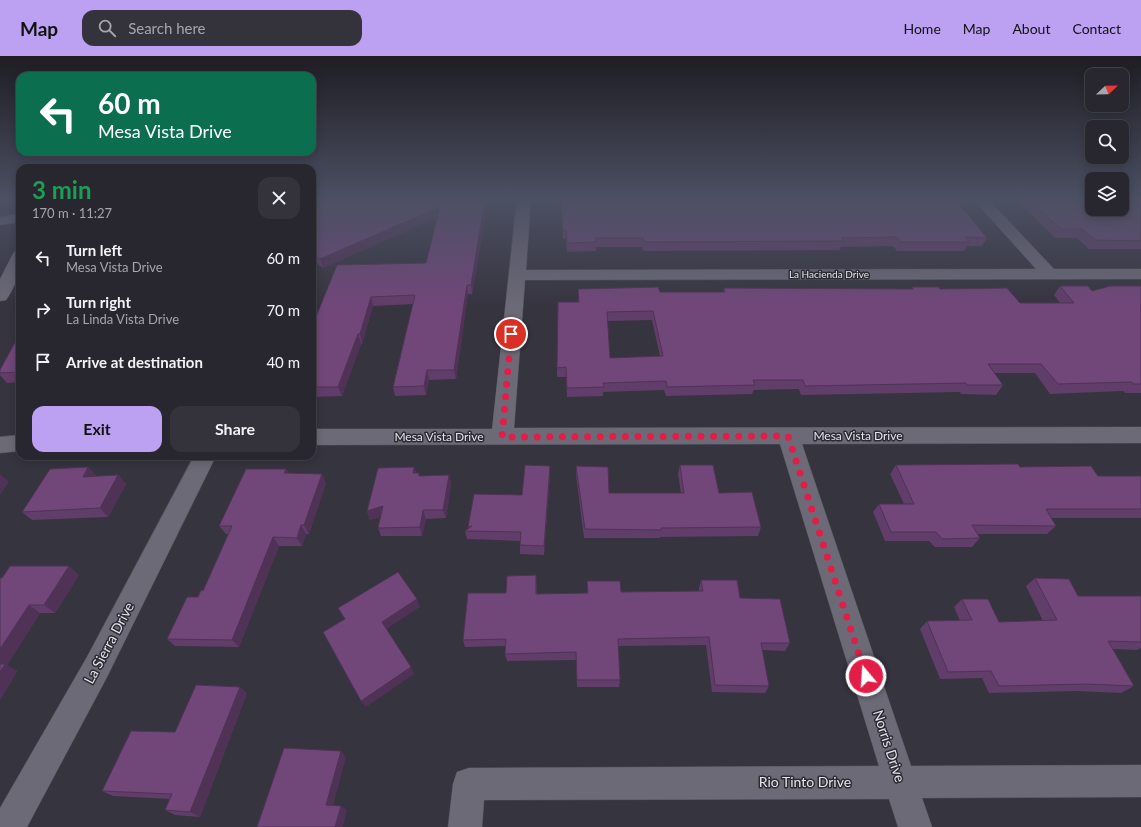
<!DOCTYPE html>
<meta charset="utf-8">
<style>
:root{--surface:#28272f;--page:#34333b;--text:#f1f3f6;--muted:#a5a5aa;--line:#44444b;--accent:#bca0f2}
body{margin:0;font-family:Lato,sans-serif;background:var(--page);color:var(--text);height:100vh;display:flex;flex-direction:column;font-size:15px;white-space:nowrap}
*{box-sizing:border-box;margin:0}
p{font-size:13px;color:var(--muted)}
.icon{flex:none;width:22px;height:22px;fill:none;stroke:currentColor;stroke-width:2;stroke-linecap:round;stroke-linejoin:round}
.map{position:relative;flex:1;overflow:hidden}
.drawer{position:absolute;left:16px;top:108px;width:300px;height:296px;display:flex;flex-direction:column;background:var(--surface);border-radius:12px;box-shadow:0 2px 10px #0003,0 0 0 1px var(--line)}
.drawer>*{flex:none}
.banner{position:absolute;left:16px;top:16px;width:300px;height:84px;border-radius:12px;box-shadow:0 2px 10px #0003,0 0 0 1px var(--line);background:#0b6e4f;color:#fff;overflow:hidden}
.needle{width:26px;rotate:68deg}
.buttons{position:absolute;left:1085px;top:12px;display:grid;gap:8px}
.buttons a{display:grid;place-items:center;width:44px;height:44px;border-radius:8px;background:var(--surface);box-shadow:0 2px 10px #0003,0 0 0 1px var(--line);font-size:20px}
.pin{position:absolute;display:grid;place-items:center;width:34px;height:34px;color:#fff;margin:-17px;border:2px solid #fff;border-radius:50%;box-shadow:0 1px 4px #0007}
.me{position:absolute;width:44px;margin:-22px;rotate:342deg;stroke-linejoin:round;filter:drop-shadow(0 0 3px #0008)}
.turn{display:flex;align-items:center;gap:14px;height:84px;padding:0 16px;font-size:18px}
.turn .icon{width:52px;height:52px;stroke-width:2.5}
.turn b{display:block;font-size:28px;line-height:34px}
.round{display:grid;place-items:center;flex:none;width:42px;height:42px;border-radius:12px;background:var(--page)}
.headline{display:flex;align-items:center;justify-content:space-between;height:68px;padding:0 16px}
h1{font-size:24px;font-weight:700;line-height:30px;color:#1e9e55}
.action{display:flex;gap:8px;margin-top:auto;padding:8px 16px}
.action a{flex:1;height:46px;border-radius:12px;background:var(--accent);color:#111;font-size:16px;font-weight:700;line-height:46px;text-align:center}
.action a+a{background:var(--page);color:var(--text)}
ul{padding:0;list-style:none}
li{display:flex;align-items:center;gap:12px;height:52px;padding:0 16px}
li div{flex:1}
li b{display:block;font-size:15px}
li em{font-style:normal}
header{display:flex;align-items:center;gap:24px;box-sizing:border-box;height:56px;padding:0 20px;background:var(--accent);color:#111}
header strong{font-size:19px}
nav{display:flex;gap:22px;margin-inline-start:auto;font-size:14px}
.search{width:280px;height:36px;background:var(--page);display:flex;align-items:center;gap:10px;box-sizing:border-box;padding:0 14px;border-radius:12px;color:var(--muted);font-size:15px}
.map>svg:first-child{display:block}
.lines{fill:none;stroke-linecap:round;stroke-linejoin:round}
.minor-casing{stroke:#525059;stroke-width:1}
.tertiary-casing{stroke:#525059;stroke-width:1}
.minor{fill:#6d6a77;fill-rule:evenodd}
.tertiary{fill:#6d6a77;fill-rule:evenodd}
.wall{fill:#613d69;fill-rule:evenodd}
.shaded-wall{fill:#4f3255}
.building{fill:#71477a;stroke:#4f3255;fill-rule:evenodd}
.route{stroke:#e11d48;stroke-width:7;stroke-dasharray:0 12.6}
.labels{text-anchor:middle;stroke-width:3;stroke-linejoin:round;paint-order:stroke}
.far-street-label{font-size:10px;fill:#e6e5ec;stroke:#2c2a34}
.street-label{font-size:12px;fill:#e6e5ec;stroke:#2c2a34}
.near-street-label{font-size:14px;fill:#e6e5ec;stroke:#2c2a34}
</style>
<header>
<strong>Map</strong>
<div class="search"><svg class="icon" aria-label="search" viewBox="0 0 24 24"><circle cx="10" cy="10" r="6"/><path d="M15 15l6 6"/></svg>Search here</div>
<nav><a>Home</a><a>Map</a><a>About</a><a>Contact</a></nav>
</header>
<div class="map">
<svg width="1141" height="771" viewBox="0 0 1141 771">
<rect width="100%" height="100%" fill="#36343f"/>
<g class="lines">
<!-- minor casing -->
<g class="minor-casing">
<g id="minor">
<polygon points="517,143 531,143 526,214 1036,213 973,143 988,143 1054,213 1141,213 1141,223 525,224 514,372 1141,371 1141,387 802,388 911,710 1141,709 1141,741 922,742 932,771 898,771 889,743 484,744 482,771 448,771 453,728 457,716 469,712 879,710 780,388 312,389 312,373 492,373"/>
<polygon points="20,379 20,395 0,397 0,381"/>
<polygon points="194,400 216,400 107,621 27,771 0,771 0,752 87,601"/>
</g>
</g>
<!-- tertiary casing -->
<g class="tertiary-casing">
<g id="tertiary">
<polygon points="20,158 20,166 0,169 0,161"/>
<path d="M20,194C20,215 18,226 6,244L0,245V223L14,196Z"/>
</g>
</g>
<!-- minor -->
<use href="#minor" class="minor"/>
<!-- tertiary -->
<use href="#tertiary" class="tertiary"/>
</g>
<!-- wall -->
<g class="wall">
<polygon points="312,143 488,143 472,238 468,238 456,323 429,324 426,339 395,340 393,331 413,248 373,250 362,288 361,288 342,340 312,341 312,263 315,263 426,207 437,161 323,212 312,203"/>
<polygon points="561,143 987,182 982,190 967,190 964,195 897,195 894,191 890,190 841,191 840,194 643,195 642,191 596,191 596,195 567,196 566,183 563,183"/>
<polygon points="1017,143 1141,143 1141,193 1089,193 1077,182 1055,182 1016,144"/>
<path d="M1060,230L1092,235L1141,230V337H1125L1123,335L1050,338L1035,317H994L1003,329L996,339L961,338L960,336L801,339L799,333L754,334L752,338L666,340L664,334L603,336V340L567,341L566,321H557V312L578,246V233L660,236H723L724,232L911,233L912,231L940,233L1020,247H1060L1054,239ZM652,264L660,300L610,302L607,265Z"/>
<polygon points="20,277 20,326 7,327 0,319 0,314"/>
<polygon points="20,331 20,339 17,336"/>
<polygon points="680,409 719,437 761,471 758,480 660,481 660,482 584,482 576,419 576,410 609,437 681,437 678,418"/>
<polygon points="896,409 1020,411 1098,420 1141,420 1141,462 1051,462 1056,470 1047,478 977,478 980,482 972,491 935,491 929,485 885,485 873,456 879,448 904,448 890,418"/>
<polygon points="550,410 550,419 544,499 520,498 520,485 467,483 465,475 468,473 468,471 522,439"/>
<polygon points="88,411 96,420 118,419 126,428 108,461 32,464 22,456"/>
<polygon points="414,411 416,417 420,420 449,419 451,428 446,462 426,463 422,480 381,480 378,472 380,461 370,464 367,455"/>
<polygon points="286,413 288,417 326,427 309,478 306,478 302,490 279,490 239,591 175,590 167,583 203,535 228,478 226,478 219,470"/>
<polygon points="79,519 55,557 40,557 7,609 17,615 0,644 0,522"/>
<polygon points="536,519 537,538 587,537 587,525 621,536 699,535 699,532 701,524 740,542 790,587 785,595 762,594 769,630 765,637 712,636 706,589 618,590 620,624 619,631 577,631 576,604 507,605 505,598 506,590 465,591 463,584 506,537"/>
<polygon points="1035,522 1078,540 1141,540 1141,592 1137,594 1113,593 1134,630 1121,637 1076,635 989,637 982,622 940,623 920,573 927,565 960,565 954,551 962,543 999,566 1043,565 1026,530"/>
<polygon points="247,637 200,761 175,759 165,754 170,743 113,740 102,735 175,676"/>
</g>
<!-- shaded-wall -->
<g class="shaded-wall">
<polygon points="485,143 488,143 472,238 471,229"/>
<polygon points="440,151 441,160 323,212 320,203"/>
<polygon points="467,229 468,238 456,323 454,314"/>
<polygon points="371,241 373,250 362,288 360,278"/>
<polygon points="358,278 361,288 342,340 338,331"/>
<polygon points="427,314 429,324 426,339 424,330"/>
<polygon points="550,410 550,419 544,499 544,490"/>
<polygon points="88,411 97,420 83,421"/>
<polygon points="414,411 417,420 413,417"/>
<polygon points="286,413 291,422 284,417"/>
<polygon points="0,418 9,426 0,439"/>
<polygon points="322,418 326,427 309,478 304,469"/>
<polygon points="118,419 126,428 108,461 100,452"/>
<polygon points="449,419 451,428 446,462 443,454"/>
<polygon points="383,450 386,459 370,464 367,455"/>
<polygon points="423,454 426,463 422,480 420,471"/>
<polygon points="301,469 306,478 302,490 297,482"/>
<polygon points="273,481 279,490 239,591 232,584"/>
<polygon points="69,510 79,519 55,557 44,549"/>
<polygon points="417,543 420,551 386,573 382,566"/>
<polygon points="29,549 40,557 7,609 17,615 0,644 0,593"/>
<polygon points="411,611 414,618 366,651 361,645"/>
<polygon points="240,631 247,637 200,761 190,756"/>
<polygon points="341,695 346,701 332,754 326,749"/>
<polygon points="341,750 347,754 343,771 335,771"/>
</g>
<!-- building -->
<g class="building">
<polygon points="312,143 485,143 471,229 467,229 454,314 427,314 424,330 393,331 415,239 371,241 360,278 358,278 338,331 312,331 312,263 315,263 337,209 426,207 440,151 320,203 312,197"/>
<polygon points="561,143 955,143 987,182 965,181 969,186 901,186 898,182 894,181 842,182 843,185 644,186 643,182 595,182 596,186 567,187 566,174 563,175"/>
<polygon points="1028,143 1092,143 1092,153 1122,153 1122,143 1141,143 1141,185 1095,184 1082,173 1061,173"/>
<path d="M1060,230H1088L1092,235L1110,230H1141V328H1133L1132,326L1058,328L1041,308H988L1003,329H967L966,327L805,330L803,324H753L755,329L667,331L666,325L603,327L604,331L567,332L566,311L557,312L558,246H579L578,233L658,231L660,236H725L724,232L913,233L912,231H939L940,233L1007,232L1020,247H1074ZM653,255L663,300L610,302L607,256Z"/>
<polygon points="20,277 20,316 0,317 0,314"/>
<polygon points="20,331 20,335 17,336"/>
<polygon points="1018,408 1020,411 1091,410 1098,420 1141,420 1141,453 1046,453 1056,470 972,469 980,482 942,483 936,476 891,476 879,448 914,448 896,409"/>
<polygon points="525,409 550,410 544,490 520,489 521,476 465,475 472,470 468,471 474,438 522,439"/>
<polygon points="680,409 713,409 719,437 752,436 761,471 661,472 661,474 585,473 576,410 608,411 609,437 684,437"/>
<polygon points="88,411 83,421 118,419 100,452 22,456 50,413"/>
<polygon points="414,411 413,417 419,417 419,420 449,419 443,454 423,454 420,471 378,472 383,450 367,455 378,412"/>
<polygon points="246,413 286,413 284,417 322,418 304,469 301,469 297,482 273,481 232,584 167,583 187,541 198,541 201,534 203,535 232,470 219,470"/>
<polygon points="10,510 69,510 44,549 29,549 0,593 0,522 2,522"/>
<polygon points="398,516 417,543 382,566 411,611 361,645 323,576 345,563 338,552"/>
<polygon points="536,519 536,538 588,537 587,525 620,525 621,536 703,535 701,524 737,524 740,542 780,543 790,587 761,587 769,630 715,629 709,581 618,583 620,624 577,624 576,596 505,598 506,583 463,584 468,537 506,537 507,520"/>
<polygon points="1035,522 1069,523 1078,540 1141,540 1141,586 1108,585 1134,630 1087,628 999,630 991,615 948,616 927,565 972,564 962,543 988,543 999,566 1057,564"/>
<polygon points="0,608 5,608 0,616"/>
<polygon points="196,629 240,631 190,756 165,754 172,738 102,735 131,675 175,676"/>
<polygon points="284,692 341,695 326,749 341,750 335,771 257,771"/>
</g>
<!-- sky -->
<linearGradient id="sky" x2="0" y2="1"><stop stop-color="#1e1d23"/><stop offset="0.57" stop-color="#4c5063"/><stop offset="1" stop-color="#4c5063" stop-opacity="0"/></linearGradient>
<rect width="1141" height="251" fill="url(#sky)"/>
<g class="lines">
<!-- route -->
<polyline class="route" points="511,278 502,381 788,380 866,620"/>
</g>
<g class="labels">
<!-- far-street labels -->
<g class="far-street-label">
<text x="829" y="222">La Hacienda Drive</text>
</g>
<!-- street labels -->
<g class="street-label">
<text x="858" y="384">Mesa Vista Drive</text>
<text x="439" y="385">Mesa Vista Drive</text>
</g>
<!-- near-street labels -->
<g class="near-street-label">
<text transform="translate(109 587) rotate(-62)" y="5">La Sierra Drive</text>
<text transform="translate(889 690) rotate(72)" y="5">Norris Drive</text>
<text x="805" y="731">Rio Tinto Drive</text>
</g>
</g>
</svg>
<div class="buttons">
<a><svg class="needle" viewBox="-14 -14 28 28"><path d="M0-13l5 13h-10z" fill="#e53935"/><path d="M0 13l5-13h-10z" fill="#a5a5aa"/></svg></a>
<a><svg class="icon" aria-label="search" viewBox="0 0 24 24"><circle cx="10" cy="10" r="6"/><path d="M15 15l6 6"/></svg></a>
<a><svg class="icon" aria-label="layers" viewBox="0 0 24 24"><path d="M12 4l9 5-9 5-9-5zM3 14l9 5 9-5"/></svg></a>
</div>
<div class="pin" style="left:511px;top:278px;background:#d93025"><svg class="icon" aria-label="arrive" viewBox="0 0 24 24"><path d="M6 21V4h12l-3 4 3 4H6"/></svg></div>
<svg class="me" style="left:866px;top:620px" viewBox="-20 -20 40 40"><circle r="17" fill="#e11d48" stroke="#fff" stroke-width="3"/><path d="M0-11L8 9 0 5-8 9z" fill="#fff"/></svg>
<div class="banner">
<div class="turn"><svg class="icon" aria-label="left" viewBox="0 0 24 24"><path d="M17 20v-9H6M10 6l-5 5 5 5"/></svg><div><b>60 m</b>Mesa Vista Drive</div></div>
</div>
<section class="drawer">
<div class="headline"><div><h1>3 min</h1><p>170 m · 11:27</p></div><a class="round"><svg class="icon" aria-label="close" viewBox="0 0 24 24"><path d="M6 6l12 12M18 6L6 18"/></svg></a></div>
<ul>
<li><svg class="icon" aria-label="left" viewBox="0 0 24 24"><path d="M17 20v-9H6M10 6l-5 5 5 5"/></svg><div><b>Turn left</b><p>Mesa Vista Drive</p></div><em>60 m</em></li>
<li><svg class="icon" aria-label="right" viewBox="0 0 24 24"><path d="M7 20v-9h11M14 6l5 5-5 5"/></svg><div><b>Turn right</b><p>La Linda Vista Drive</p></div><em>70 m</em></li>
<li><svg class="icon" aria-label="arrive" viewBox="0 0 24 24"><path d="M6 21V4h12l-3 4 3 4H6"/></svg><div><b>Arrive at destination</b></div><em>40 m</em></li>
</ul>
<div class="action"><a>Exit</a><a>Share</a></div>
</section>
</div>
